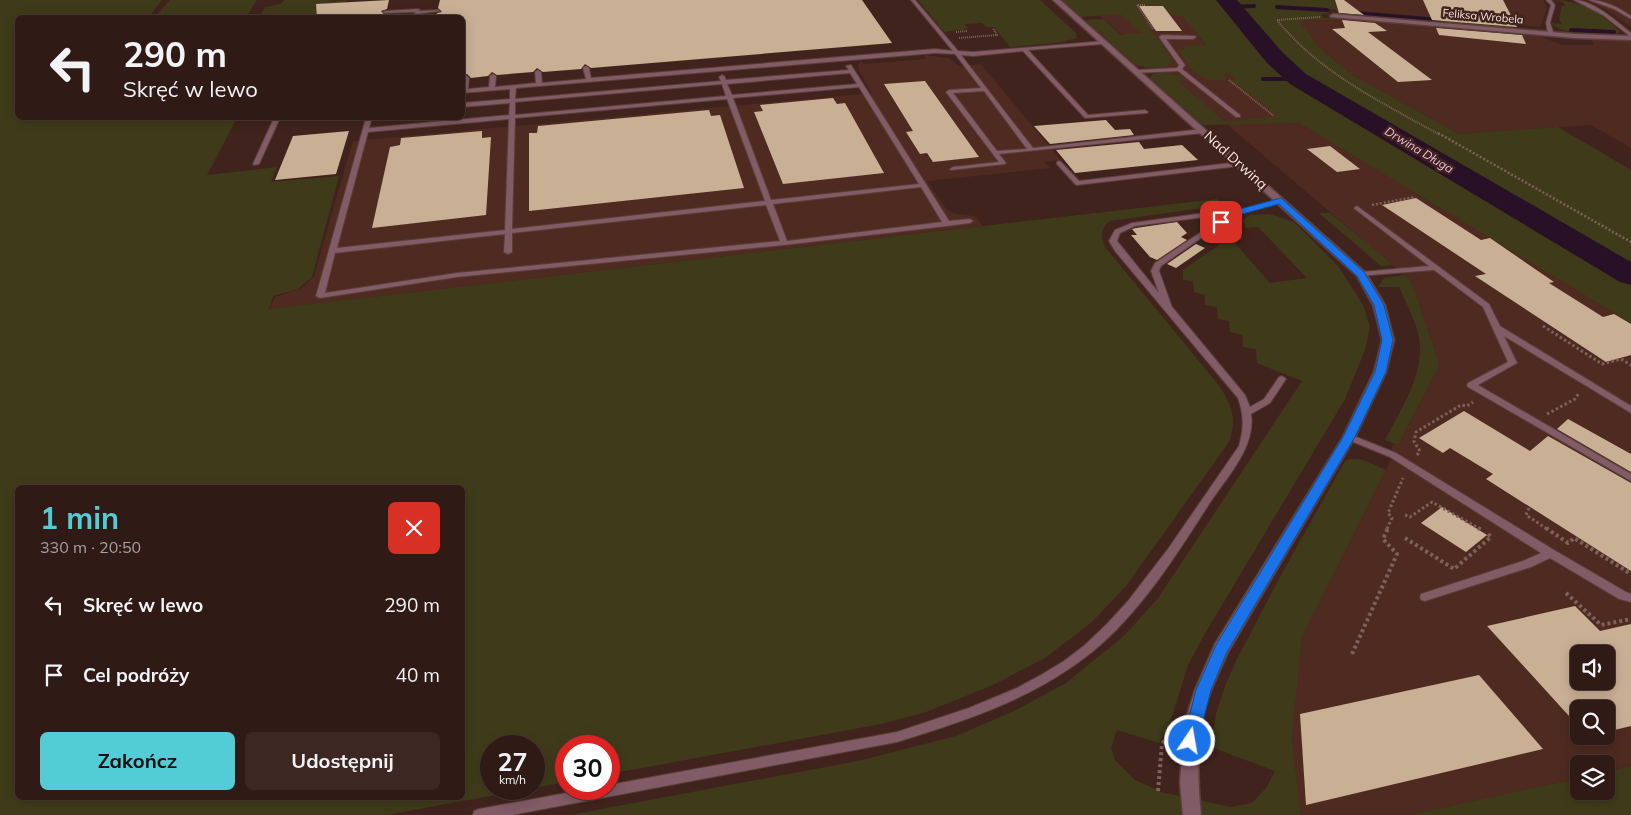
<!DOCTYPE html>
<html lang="pl">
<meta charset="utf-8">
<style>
:root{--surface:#301a15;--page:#3c2722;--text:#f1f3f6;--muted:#a8a1a0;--line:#4b3834;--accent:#52ccd5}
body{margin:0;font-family:Mulish,sans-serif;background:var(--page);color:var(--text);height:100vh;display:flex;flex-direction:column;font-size:19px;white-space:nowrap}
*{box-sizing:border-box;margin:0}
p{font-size:16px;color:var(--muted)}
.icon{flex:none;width:28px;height:28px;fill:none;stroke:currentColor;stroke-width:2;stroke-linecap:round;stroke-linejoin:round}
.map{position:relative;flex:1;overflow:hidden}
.drawer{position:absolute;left:15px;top:485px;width:450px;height:315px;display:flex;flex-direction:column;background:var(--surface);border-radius:8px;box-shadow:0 2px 12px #0003,0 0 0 1px var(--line)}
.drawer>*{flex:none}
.top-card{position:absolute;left:15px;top:15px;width:450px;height:105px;border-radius:8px;box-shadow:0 2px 12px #0003,0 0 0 1px var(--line);background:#301a15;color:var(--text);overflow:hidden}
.controls{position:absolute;left:1570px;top:645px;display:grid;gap:10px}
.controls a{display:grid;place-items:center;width:45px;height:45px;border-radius:8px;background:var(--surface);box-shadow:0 2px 12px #0003,0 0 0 1px var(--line);font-size:25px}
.speed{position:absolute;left:480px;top:735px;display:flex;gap:10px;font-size:25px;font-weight:700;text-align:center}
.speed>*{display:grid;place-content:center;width:65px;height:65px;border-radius:50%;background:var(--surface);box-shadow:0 2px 12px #0003,0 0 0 1px var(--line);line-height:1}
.speed small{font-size:12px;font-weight:400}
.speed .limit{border:8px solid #d22;background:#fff;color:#111}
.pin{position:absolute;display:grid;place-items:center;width:42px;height:42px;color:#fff;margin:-21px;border-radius:10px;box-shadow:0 2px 8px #0006}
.me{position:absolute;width:55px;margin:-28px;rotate:12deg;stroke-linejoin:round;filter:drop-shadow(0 0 4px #0008)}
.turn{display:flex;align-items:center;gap:18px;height:105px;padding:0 25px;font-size:22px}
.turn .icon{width:65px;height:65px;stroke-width:2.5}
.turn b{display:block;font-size:35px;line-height:42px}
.round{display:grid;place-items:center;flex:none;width:52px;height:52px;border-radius:8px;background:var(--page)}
.head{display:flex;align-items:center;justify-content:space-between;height:85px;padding:0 25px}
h1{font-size:30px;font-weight:700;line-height:38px;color:var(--accent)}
.action{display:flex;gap:10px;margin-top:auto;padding:10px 25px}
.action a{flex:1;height:58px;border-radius:8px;background:var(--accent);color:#111;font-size:20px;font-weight:700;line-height:58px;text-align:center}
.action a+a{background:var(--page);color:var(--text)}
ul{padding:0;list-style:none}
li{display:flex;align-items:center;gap:15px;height:70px;padding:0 25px}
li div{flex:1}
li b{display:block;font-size:19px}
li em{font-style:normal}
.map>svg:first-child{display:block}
.built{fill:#4f2a21;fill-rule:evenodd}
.green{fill:#3f3b1a;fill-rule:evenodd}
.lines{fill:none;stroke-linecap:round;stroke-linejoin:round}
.stream{stroke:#281126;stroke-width:4}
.river{fill:#281126;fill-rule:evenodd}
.building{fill:#c9b095;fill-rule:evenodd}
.lane-casing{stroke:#5a3e37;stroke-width:2}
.street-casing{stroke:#5a3e37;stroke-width:3}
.path-far3{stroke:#7c625b;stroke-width:2;stroke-dasharray:1 1;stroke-linecap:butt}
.path-far2{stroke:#7c625b;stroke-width:2.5;stroke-dasharray:2 2;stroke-linecap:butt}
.path-far1{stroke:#7c625b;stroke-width:3;stroke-dasharray:2.5 2.5;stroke-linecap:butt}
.path{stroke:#7c625b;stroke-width:4;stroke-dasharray:3 3;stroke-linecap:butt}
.lane{fill:#815b65;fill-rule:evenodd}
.street{fill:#815b65;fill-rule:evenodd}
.route{fill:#1a73e8;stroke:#114b97}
.labels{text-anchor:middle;stroke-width:5;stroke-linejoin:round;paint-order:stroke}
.far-street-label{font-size:11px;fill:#f9e5df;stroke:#40231c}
.far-water-label{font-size:12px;font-style:italic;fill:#edbce9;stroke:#40231c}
.street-label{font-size:14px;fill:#f9e5df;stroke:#40231c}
</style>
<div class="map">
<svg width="1631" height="815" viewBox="0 0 1631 815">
<rect width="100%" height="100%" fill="#40231c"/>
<!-- built -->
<g class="built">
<path d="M1081,0H1161L1173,4L1211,52L1299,123L1631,323V766L1606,772V764H1579V778L1409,815H1301L1292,739L1302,637L1386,470L1395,451L1391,449L1394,444L1398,445L1440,365L1411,281ZM1579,654H1606V681H1579ZM1579,709H1606V736H1579Z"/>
<polygon points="1333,0 1543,0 1547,8 1540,27 1335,9"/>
<polygon points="1586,0 1631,0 1631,27 1609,11"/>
<polygon points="1361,19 1533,34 1563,45 1594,45 1590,37 1631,40 1631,148 1591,125 1459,134 1351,74 1319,47 1298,21"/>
<polygon points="924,55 949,58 959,66 981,64 1061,160 1045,162 1050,168 927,181 947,210 956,214 975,216 983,226 270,309 275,297 302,288 314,276 353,141 872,93 859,71 858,64 862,61 864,64 925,59"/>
</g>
<!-- green -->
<g class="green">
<path d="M0,0H162L149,17L18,18V118H237L207,175L277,167L271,182L339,176L312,277L298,289L273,296L269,309L1217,199L1224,205L1110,221C1100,229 1100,236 1105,247L1217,383C1231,403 1238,418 1229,442L1126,586L1092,622L1045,658L993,685L926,712L881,724L609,774V746H566V782L534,788V746H491V789H529L386,815H0ZM18,488H462V798H18Z"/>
<polygon points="170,0 257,0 248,14 155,17"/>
<polygon points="284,0 333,0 325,2 348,0 319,17 259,18 265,7 281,4"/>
<polygon points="918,0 1040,0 1076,33 1077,38 1057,43 1010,47 994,27 986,27 982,23 965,24 968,29 944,32"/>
<path d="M1062,0H1333L1336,9L1508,24L1512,28L1339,14L1335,9H1329L1328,13L1321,14L1324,18L1361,19L1299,21L1319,47L1351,74L1459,134L1558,127L1631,170V323L1299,123L1203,125L1150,78L1151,75C1161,70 1178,74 1187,80L1178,81L1225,122L1277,116L1231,80L1235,79L1230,74H1223L1227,80C1197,82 1193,72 1177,49H1186L1184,46L1206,45L1182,16L1170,15L1163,6L1135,5L1152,30L1147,31L1154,34L1173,61C1167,71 1146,69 1136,65L1085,20L1103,19L1121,35L1142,33L1120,14L1081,17Z"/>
<path d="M1552,0C1578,0 1603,12 1620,32C1610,39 1559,34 1551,23L1562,24L1559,19L1562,6H1565L1563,2Z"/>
<polygon points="1319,213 1330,213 1393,265 1381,266"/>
<path d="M1270,214L1294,222L1339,267L1364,307L1370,327L1365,350L1345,399L1203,637L1188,665L1170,723L1159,743L1117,730L1111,748L1115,760L1135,780L1161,792L1231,807L1252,803L1266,788L1275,771L1211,747L1216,714L1225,686L1236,661L1281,575L1345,461C1358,454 1374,465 1386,470L1302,637L1292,739L1301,815H570L858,761L956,736L1014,711L1066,683L1125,635L1158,598L1302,381L1257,363L1256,349L1243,347L1242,335L1230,332L1229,321L1218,319L1217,307L1205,305V295L1194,292L1193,281L1183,280V270L1235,234L1244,239L1233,241L1270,283L1307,278L1258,227L1246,228L1243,220L1250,215Z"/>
<path d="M1404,275L1411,281L1440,365L1398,445L1385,440C1401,409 1425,374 1419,338C1416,321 1406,303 1399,287H1378L1384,278Z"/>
<polygon points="1631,766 1631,815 1409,815 1579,778 1579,791 1606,791 1606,772"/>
</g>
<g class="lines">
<!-- stream -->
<g class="stream">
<polyline points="1233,7 1254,6"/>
<polyline points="1277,7 1327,10"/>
<polyline points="1355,13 1439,20"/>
<polyline points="1571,30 1614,32"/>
<polyline points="1263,79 1298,79"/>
</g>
<!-- river -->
<polygon class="river" points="1216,0 1237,0 1283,53 1306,74 1631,262 1631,285 1620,282 1290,84 1267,63"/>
</g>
<!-- building -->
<g class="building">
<polygon points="389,0 387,9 381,11 385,15 384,18 317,18 316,4"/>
<polygon points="440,0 862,0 892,43 591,68 585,64 581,69 543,72 537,68 533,72 497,75 492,72 488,76 471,78 467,74 462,76 462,18 436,18 437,13 442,12 438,8"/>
<polygon points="1335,0 1344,0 1364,15 1339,13"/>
<polygon points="1423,0 1503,0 1517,27 1432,20"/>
<polygon points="1139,6 1163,6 1182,31 1156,31"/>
<polygon points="1342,20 1375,23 1387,31 1368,32 1432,80 1398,82 1332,29 1345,28"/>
<polygon points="1436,28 1522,35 1526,44 1439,35"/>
<polygon points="925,81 979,157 933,162 927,153 920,154 906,132 913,131 884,84"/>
<polygon points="833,98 837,104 845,103 884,173 783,184 754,112 763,111 760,105"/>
<polygon points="709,110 711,116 720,115 744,188 529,211 529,133 537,133 538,126"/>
<polygon points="1106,120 1115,130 1130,129 1134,135 1050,144 1034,126"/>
<polygon points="349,131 336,174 275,180 293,136"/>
<polygon points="482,131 482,138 491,137 486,215 372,228 390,147 400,145 401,138"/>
<polygon points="1139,142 1144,149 1182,145 1198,160 1075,173 1056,150"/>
<polygon points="1330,146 1360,169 1337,172 1307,149"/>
<polygon points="1416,198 1481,240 1490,238 1554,282 1549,283 1603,317 1614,314 1631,324 1631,355 1606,362 1475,276 1486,274 1382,205"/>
<polygon points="1177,222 1187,233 1181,237 1187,240 1157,260 1150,257 1131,235 1137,235 1132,229 1136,228"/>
<polygon points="1196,244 1205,248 1176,268 1167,264"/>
<polygon points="1464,411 1530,451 1548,436 1631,483 1631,571 1486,479 1493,474 1450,448 1443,453 1419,438"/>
<polygon points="1568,419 1631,454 1631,472 1557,429"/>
<polygon points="1442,507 1487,535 1466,552 1421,523"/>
<path d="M1575,606L1600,631L1631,624V726L1606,732V709H1579V727L1487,626ZM1579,654H1606V681H1579Z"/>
<polygon points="1479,675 1543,749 1306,805 1300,714"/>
</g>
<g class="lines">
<!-- lane casing -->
<g class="lane-casing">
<g id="lane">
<path d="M911,0H915L958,51L973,52L1105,41L1106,42L1103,44L1028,50L1088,115L1145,110L1148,112L1147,113L1085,118L1023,51L973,56L961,55L1033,148L1203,129L1206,131L1203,133L999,154L1006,163L1005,164L951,170L950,169L953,167L999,162L946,92L949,90L981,88L955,54L935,53L516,88L515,99L721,81L719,77L722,75L724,76L726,80L849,70L846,66L851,65L949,221L970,219L973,221L970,223L947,226L784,245L457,277L320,298L316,296L366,118H372L369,128L509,115L510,103L462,107V103L510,99V89L462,93L463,78L466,76L469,78L468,89L489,87L490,76L493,74L496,76L495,87L536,83L535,72L538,70L541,72L542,83L586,79L583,68L586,66L589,68L591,78L935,49L953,51ZM850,73L857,84L732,95L727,84ZM722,84L726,96L515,115V102ZM859,87L919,184L771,200L733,98ZM984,91L1027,149L997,151L953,93ZM727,99L765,201L512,229L515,118ZM509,119L505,230L337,248L368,132ZM921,187L942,222L787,241L773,204ZM766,205L780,241L457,273L325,293L335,253L505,234L504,252L508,254L512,252V233Z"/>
<polygon points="1546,0 1551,0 1555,5 1550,23 1554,34 1551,36 1548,34 1546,23 1551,5"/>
<path d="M1574,0C1593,0 1616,21 1631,33V37L1603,15Z"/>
<path d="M1589,0C1604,0 1618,7 1631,16V19L1614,9Z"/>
<polygon points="418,9 420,10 418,11 438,10 440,11 416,14 414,13 416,12 385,13 383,12 385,11"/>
<polygon points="1162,35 1195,36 1196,37 1193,39 1166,39 1185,65 1182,69 1240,115 1240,117 1236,117 1178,71 1135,73 1135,71 1137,70 1177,68 1179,65 1159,37"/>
<polygon points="274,118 280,118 259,164 254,165 253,164"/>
<polygon points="1059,161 1061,162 1079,181 1239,162 1242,164 1239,166 1077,185 1075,184 1057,164 1057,162"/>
<path d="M1281,199L1283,200V202L1234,215L1161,266L1159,271L1172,307L1245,395L1250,407L1264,399L1279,377L1282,376L1286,379L1270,403L1251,414C1256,446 1228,476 1211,501C1177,554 1141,612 1092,652C1035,698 966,721 897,742L512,815H473L474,811L479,809L588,789H609V785L897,732L969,708L1017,688L1041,675L1064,661L1085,645L1107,624L1128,601L1168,549L1239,446C1244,428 1244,415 1238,398L1115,251L1109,241L1115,230L1132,223L1234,209L1237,211ZM1228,214L1155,263L1151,271L1159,293L1117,241L1120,233L1135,226Z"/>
<polygon points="1357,206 1489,304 1500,326 1631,406 1631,413 1504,336 1517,363 1478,385 1631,474 1631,481 1468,387 1467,385 1468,383 1508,362 1483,307 1434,270 1358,276 1358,272 1361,272 1429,266 1355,209 1354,208"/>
<polygon points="1349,434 1396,453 1554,550 1626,592 1631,594 1631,602 1619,599 1550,558 1531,567 1425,601 1421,600 1420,597 1421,594 1523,561 1541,553 1390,457 1346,439 1344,437"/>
</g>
</g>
<!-- street casing -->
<g class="street-casing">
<g id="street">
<path d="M1053,0H1060L1365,272L1385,305L1394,340L1386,372L1355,437L1228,652C1218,675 1205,700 1201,725C1197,755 1198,785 1201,815H1183L1180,783L1184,724L1195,690L1215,644L1343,437L1374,372L1382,340L1373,305L1357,276Z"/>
<polygon points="1333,14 1575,34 1631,36 1631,40 1575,38 1331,17 1330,16"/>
</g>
</g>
<!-- path-far3 -->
<g class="path-far3">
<polyline points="1145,5 1137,5 1153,29"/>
<path d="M1320,17L1277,20C1320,73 1381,102 1440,135"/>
<polyline points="956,32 967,31"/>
<polyline points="959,38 997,35 993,28"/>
<polyline points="1229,80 1274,116"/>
</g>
<!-- path-far2 -->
<g class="path-far2">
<polyline points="1438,133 1631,242"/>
<polyline points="1372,205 1414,197"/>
</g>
<!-- path-far1 -->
<g class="path-far1">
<polyline points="1543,326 1602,364 1621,359 1631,365"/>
<polyline points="1547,414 1575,399 1579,393"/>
<polyline points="1417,455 1420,451 1414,442 1416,432 1461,405 1467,406 1473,402"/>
<polyline points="1529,508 1526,515 1547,529"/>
<polyline points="1405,515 1410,517 1432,502 1480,529"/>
<polyline points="1387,529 1392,518 1388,513 1403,478"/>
</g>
<!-- path -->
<g class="path">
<polyline points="1478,528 1483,531"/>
<polyline points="1546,528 1568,543 1574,538 1631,574"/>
<polyline points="1405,538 1454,569 1491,537 1488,534"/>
<polyline points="1566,593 1601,625 1631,619"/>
<polyline points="1352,654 1397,554 1383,539 1388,528"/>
<polyline points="1158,791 1162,744 1171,731"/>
</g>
<!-- lane -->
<use href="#lane" class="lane"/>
<!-- street -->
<use href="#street" class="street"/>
</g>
<!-- route -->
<polygon class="route" points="1281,198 1364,272 1384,305 1393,340 1386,372 1355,437 1227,652 1211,690 1198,741 1196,746 1190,748 1185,746 1183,741 1196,690 1216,645 1343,437 1375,372 1382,340 1374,305 1357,276 1279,204 1235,216 1224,224 1216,222 1229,212"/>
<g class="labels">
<!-- far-street labels -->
<g class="far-street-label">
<text transform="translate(1483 16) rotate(5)" y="4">Feliksa Wrobela</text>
</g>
<!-- far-water labels -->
<g class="far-water-label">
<text transform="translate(1419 150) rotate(31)" y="4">Drwina Długa</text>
</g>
<!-- street labels -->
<g class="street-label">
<text transform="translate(1236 160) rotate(42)" y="5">Nad Drwiną</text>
</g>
</g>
</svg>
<div class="controls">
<a><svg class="icon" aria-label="sound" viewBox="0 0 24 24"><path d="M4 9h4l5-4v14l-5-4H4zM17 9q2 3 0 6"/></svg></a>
<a><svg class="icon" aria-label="search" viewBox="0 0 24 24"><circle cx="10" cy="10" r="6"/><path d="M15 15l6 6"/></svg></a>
<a><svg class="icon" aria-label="layers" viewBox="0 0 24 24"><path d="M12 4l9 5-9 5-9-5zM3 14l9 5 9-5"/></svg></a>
</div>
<div class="speed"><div>27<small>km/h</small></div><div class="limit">30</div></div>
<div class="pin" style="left:1221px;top:222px;background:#d93025"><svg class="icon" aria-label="arrive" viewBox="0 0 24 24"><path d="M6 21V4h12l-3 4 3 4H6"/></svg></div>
<svg class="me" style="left:1190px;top:741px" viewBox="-20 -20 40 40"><circle r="17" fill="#1a73e8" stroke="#fff" stroke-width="3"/><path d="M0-11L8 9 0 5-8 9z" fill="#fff"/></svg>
<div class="top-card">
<div class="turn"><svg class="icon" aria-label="left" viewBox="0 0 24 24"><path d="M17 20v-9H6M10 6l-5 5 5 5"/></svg><div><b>290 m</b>Skręć w lewo</div></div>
</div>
<section class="drawer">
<div class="head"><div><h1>1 min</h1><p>330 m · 20:50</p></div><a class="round" style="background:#d93025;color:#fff"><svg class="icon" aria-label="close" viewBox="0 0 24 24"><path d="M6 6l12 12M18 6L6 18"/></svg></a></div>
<ul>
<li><svg class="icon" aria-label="left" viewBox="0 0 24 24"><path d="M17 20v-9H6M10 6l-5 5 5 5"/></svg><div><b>Skręć w lewo</b></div><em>290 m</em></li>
<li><svg class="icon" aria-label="arrive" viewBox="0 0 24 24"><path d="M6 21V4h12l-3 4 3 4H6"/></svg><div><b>Cel podróży</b></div><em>40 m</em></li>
</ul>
<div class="action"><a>Zakończ</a><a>Udostępnij</a></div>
</section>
</div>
